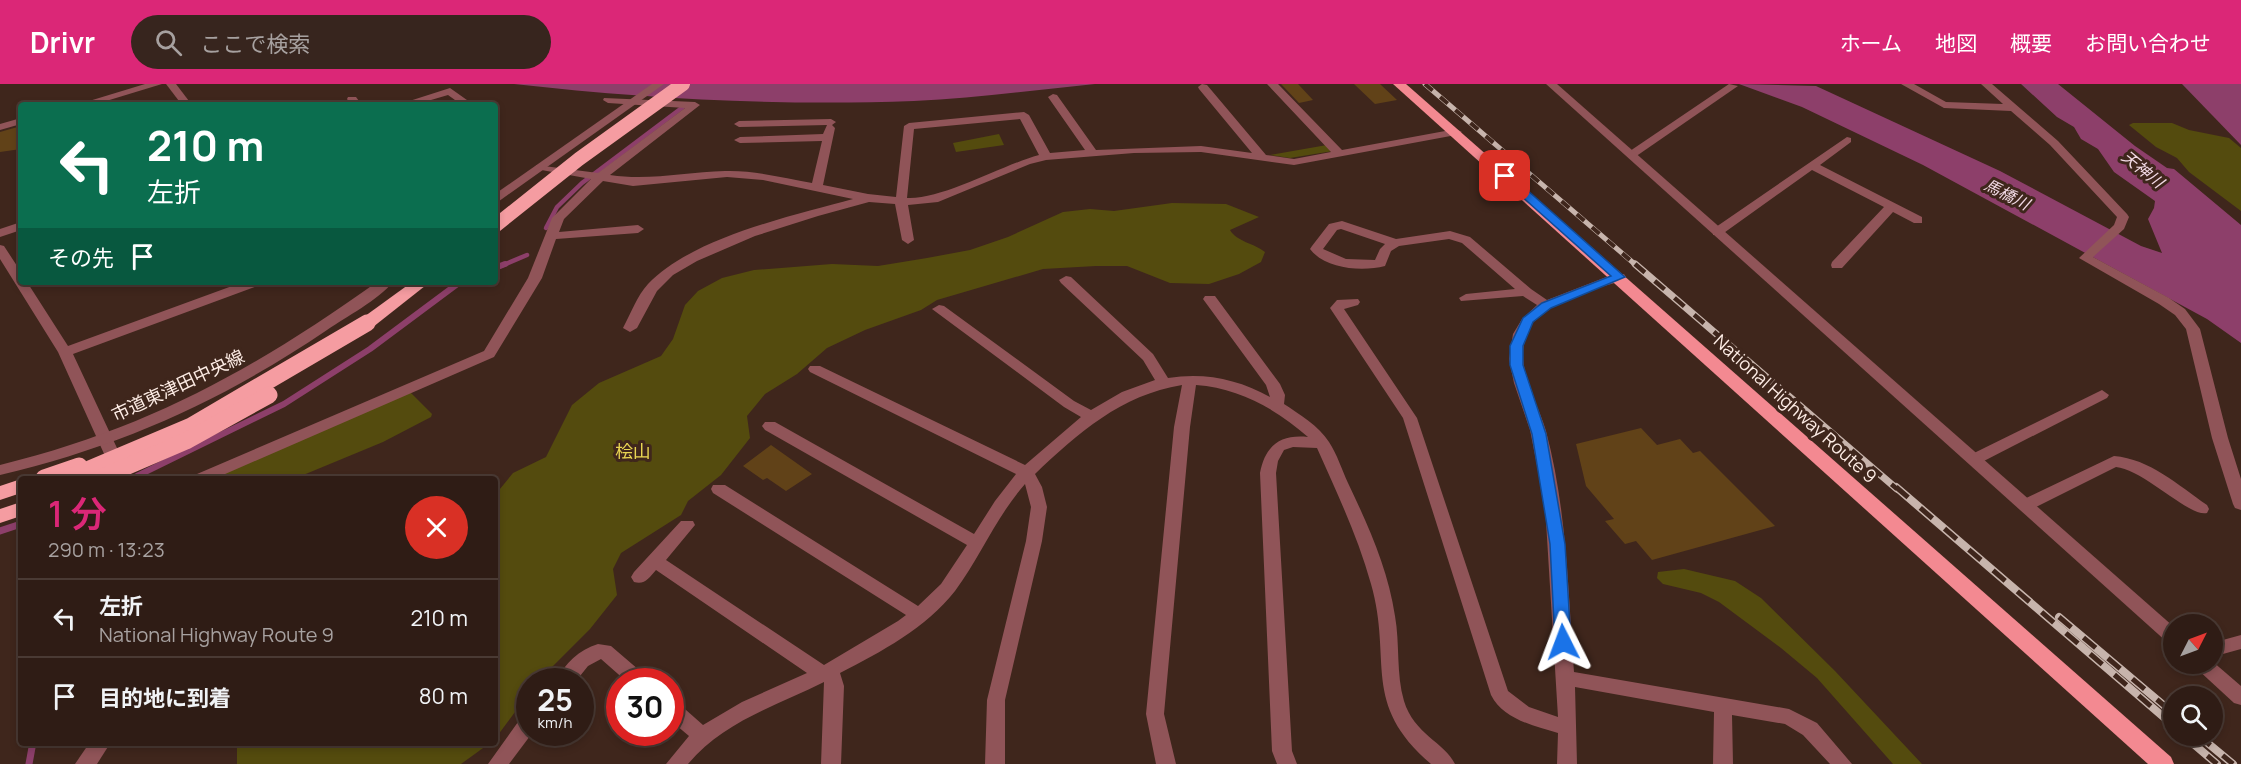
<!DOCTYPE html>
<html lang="ja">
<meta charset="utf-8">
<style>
:root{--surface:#2f1c15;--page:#37251e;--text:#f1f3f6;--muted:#a7a1a0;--line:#4a3a34;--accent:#db2777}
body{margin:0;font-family:Manrope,"Noto Sans JP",sans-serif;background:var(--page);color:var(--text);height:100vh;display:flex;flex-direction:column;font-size:22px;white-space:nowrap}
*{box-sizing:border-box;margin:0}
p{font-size:20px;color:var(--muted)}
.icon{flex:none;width:33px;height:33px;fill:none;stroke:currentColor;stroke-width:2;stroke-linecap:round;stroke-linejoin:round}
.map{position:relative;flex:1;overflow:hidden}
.sheet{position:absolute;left:18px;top:392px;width:480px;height:270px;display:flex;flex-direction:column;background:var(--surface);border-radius:6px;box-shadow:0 3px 9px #0003,0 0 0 2px var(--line)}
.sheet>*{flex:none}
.hud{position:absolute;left:18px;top:18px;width:480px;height:183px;border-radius:6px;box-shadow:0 3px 9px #0003,0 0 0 2px var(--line);background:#0b6e4f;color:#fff;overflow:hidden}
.needle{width:39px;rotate:48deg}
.tools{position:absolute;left:2163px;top:530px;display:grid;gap:12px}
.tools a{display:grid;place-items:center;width:60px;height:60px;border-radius:50%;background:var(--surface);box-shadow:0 3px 9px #0003,0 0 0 2px var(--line);font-size:30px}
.speed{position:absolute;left:516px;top:584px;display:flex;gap:12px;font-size:30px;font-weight:700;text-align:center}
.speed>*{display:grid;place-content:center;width:78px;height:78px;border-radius:50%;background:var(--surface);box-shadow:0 3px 9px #0003,0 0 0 2px var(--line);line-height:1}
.speed small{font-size:15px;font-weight:400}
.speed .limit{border:9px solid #d22;background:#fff;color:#111}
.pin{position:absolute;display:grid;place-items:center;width:51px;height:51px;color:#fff;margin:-26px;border-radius:12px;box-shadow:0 3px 9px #0006}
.me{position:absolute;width:66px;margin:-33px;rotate:357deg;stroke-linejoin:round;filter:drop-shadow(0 0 4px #0008)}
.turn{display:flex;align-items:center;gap:21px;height:126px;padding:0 30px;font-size:27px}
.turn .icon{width:78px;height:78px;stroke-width:2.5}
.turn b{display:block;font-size:42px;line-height:51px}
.then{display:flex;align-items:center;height:57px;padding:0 30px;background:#0003;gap:12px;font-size:22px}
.round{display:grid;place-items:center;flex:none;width:63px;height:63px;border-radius:32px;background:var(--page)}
.overview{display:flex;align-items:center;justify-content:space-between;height:102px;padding:0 30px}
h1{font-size:36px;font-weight:600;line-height:45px;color:var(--accent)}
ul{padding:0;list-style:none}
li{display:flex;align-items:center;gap:18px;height:78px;padding:0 30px;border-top:2px solid var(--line)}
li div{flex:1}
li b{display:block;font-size:22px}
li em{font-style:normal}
header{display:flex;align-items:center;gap:36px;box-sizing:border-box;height:84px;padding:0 30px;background:var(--accent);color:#fff}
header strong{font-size:28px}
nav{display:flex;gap:33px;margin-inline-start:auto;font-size:21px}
.search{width:420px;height:54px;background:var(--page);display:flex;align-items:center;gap:15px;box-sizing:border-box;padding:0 21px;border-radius:33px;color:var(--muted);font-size:22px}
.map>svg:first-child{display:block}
.green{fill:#544b0e}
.water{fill:#8d3f6a}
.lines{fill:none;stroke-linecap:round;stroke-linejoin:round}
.stream-far2{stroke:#8d3f6a;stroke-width:4.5}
.stream-far1{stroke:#8d3f6a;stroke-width:6}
.stream{stroke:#8d3f6a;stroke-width:7}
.building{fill:#614218}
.minor{fill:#905458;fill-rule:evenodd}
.tertiary{fill:#905458;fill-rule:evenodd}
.trunk{fill:#f38991;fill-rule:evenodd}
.motorway{fill:#f59ca1;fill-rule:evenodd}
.rail-far2-casing{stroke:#c7b4ac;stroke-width:5}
.rail-far1-casing{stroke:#c7b4ac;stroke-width:7}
.rail-casing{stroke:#c7b4ac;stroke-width:8}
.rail-far2{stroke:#3f261c;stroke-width:4;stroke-dasharray:10;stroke-linecap:butt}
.rail-far1{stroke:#3f261c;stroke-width:4.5;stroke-dasharray:13;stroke-linecap:butt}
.rail{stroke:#3f261c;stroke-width:5;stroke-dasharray:16;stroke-linecap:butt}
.motorway-bridge-far1{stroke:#f59ca1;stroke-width:14}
.motorway-bridge{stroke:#f59ca1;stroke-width:17}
.route{fill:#1a73e8;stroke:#114b97;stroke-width:1.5}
.labels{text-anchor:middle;stroke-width:6;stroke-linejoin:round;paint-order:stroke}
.far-water-label{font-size:16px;font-style:italic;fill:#f2dae5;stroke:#3f261c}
.street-label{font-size:18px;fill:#fdece5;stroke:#3f261c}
.park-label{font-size:18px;fill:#e8d452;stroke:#3f261c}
</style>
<header>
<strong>Drivr</strong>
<div class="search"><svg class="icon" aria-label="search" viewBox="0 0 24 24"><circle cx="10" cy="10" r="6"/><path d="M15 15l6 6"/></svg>ここで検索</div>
<nav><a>ホーム</a><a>地図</a><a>概要</a><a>お問い合わせ</a></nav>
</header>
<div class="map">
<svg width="2241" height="680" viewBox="0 0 2241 680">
<rect width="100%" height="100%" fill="#3f261c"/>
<!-- green -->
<g class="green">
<polygon points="2133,39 2172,39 2189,46 2229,54 2241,64 2241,127 2189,88 2177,74 2156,63 2129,41"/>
<polygon points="999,50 1004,61 956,68 953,59"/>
<polygon points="1327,61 1333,67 1290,74 1270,71"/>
<path d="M1172,119L1226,120L1259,133L1230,146C1237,158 1254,159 1265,168L1261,178L1239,190L1209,200L1170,199L1127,182H1096L1043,185L937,216L921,226L865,246L827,264L797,290L765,310L747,332L750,354L721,391L688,417L681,431L621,469L613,485L617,511L590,545L538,597H530L529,609L495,655V411L513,389L546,373L572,321L599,299L661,272L673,255L685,221L698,207L722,194L754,186L832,180L878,182L927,174L970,166L1008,153L1063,128L1090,125L1114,127Z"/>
<polygon points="410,308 432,330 431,333 383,358 296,394 212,394"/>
<polygon points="1684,485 1735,497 1761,514 1835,587 1922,680 1893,680 1817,594 1781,564 1719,518 1701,509 1663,500 1657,494 1658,488"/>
<polygon points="237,659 237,658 490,659 461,680 237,680"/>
</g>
<!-- water -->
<g class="water">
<path d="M514,0H1095C1035,6 974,14 914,17C780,22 647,15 514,0Z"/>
<polygon points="1739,0 1816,2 2000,87 2141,162 2162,169 2148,135 2154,124 2155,117 2114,88 2098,65 2081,55 2074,43 2057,33 2021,0 2058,0 2135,62 2167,84 2174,85 2241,141 2241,259 2207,235 1923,81 1802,23"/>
<polygon points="2182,0 2241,0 2241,61"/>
</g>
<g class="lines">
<!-- stream-far2 -->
<g class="stream-far2">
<polyline points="546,144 557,123 582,99 683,23"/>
<polyline points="501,182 527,171"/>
</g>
<!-- stream-far1 -->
<g class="stream-far1">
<polyline points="495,184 505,180"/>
<polyline points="137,392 284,320 370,265 460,198"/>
</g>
<!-- stream -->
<g class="stream">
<polyline points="0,447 21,440"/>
<polyline points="29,680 33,658"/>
</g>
</g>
<!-- building -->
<g class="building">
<polygon points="1281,0 1298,0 1313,16 1299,19"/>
<polygon points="1354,0 1380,0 1397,16 1375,20"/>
<polygon points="21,42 21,65 0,68 0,48"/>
<polygon points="1641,344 1657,361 1680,355 1693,369 1700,367 1775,442 1652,476 1636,457 1625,460 1605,437 1614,435 1586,402 1576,360"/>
<polygon points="771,361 812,390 786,407 767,394 763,396 743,382"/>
</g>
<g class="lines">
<!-- minor -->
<g class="minor">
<polygon points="145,0 162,0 93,21 76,21"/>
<polygon points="166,0 176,0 192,21 182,21"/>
<path d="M1202,0L1207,1L1266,71L1294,75L1331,68L1267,0H1278L1342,66L1456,45L1462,48L1456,51L1294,81L1201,68L1134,69L1046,76L1030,80L938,118L908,121L914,156L908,160L902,156L895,120L869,118L818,132L755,152L697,177L673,191L657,207L637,244L630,248L623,244C631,229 637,212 648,200C693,153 792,132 853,115L763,96L727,93L633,102L603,97L564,135L559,148L638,141L644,145L638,149L556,155L542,194L494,273L216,394H195L197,390L484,267L528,194L552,134L591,95L536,85V81L598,89L685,24L608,19L603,16L604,14L695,18L700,21L610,91C649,97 686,88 725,87C754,86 784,94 812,99L822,57L740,59L734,56L740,53L823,50L827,41L739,43L734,40L739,37L831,35L836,38L832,41L835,44L823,101L868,110L896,113L904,42L909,39L1024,28L1029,31L1050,69L1085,66L1048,13L1053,10L1057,11L1096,66L1201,62L1252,69L1199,5L1198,3ZM1020,35L1039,71C1002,81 942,116 907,114L914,45Z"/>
<polygon points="1729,0 1738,2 1635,73 1627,73 1627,69"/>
<polygon points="1901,0 1914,0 1946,18 2003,20 1981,0 1992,0 2058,57 2127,130 2129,133 2124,145 2093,173 2169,214 2185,225 2200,245 2228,354 2241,395 2241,426 2235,424 2233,420 2212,354 2186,245 2175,231 2159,220 2079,174 2114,141 2117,133 2050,61 2011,27 1944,24"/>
<polygon points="450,4 474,21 462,21 448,11 414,21 397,21"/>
<polygon points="348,13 356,13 362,21 351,21 347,15"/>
<polygon points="21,34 21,40 0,46 0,40"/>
<polygon points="1847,53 1851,54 1851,58 1820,81 1922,133 1922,139 1914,139 1893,128 1842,184 1832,184 1831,181 1832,178 1884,123 1812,86 1721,151 1713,151 1713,145"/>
<path d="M1342,137L1396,155L1450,147L1470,153L1531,205L1547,216L1614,190H1624L1626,193L1624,196C1592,207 1540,215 1527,250C1514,283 1537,316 1546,347C1567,426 1568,507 1574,588L1789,625L1817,639L1852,680H1830L1803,651L1785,640L1732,631L1733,680H1713L1714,628L1575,603L1577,680H1557L1558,649C1534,642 1503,635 1491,611L1403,334L1330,224L1337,216L1358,215L1360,218L1358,221L1344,225L1417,334L1508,607L1529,623L1558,633L1545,421L1530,346L1514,299L1509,275L1513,250L1522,235L1537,221L1523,212L1461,217L1459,214L1466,210L1515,205L1462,159L1449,155L1399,162L1391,167L1385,182C1362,188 1325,185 1310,165L1312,162L1329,140ZM1341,145L1385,160L1380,165L1375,176L1346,175L1323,165L1337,146Z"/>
<polygon points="21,138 21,146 0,153 0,145"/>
<polygon points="0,161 4,162 21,188 21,198 27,198 68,262 243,198 262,198 260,201 73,270 131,394 115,394 58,268 0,175"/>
<path d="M1066,192L1071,193L1153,270L1168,294C1204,288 1238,295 1270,313L1266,301L1203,215L1205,212H1215L1280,300L1285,311L1284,320C1299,330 1319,342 1329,358C1337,370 1342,386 1348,399C1368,441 1388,485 1395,532C1400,560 1396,590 1404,617C1414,650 1444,658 1455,680H1431C1360,619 1393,577 1371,500C1358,453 1337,409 1317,364L1293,363L1284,366L1278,377L1276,389L1292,667L1297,680H1277L1272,667L1260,389C1265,362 1280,350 1308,353C1276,325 1239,304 1196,301L1190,343L1164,630L1176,680H1156L1146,630L1174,343L1182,301C1121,311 1078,349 1035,390L1042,403L1047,423L1042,457L1005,616V680H985L987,616L1026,457L1031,423L1025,400C996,433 981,472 955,507C926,544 881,568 840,589L844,602L841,680H821L824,598C776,622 724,637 688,680H666L689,652L670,636V616L677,618L703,641L742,618L807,589L656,486C649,494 645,501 634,498L631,493L634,488L681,437H693L695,441L666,476L824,581L898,537L906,531L713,409L711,405L713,401H725L918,522L941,500L967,461L765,346L762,342L765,338H775L974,450L995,417L1016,390L810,288L808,285L810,282H820L1025,381L1081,333L1064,323L932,225L939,221L944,222L1074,317L1091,326L1122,308L1155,296L1143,276L1061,199L1059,196Z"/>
<polygon points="2102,306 2109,311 2107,314 1980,379 1970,379 1967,375 1970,371"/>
<path d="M2114,372C2150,375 2178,401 2207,421L2209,425L2207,429C2190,434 2143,385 2116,383L2032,425H2020L2018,421L2020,417Z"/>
<polygon points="2241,551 2241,565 2212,573 2212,559"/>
<path d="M598,560L611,562L646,592L648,597H626L601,575L588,582L576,597H556C565,579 579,566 598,560Z"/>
<polygon points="530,629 530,648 533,648 509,680 488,680 523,631"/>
<polygon points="90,658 111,658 97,680 75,680"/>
</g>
<!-- tertiary -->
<g class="tertiary">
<polygon points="652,0 664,0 495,120 495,110"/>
<polygon points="1546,0 1557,0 2174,543 2174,561 2168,559"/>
<path d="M377,198H393C378,216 346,233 327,246C222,317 122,362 0,391V381C147,345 255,285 377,198Z"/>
<polygon points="2212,577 2241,602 2241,621 2234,619 2196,584 2193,579"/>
</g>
<!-- trunk -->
<polygon class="trunk" points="1393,0 1406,0 2171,673 2174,680 2148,680"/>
<!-- motorway -->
<g class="motorway">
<polygon points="412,198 430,198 373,243 361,243 359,239 361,235"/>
<polygon points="21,395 21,409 0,416 0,402"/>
<polygon points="21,418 21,432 0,439 0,425"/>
</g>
<!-- rail-far2 casing -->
<g class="rail-far2-casing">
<polyline id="rail-far2" points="1425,0 1637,182"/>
</g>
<!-- rail-far1 casing -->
<g class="rail-far1-casing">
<polyline id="rail-far1" points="1635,180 1897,405"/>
</g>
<!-- rail casing -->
<g class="rail-casing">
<g id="rail">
<polyline points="1896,403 2174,642"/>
<polyline points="2059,533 2174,630"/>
<polyline points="2183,651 2217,680"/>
<polyline points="2198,651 2233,680"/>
</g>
</g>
<!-- rail-far2 -->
<use href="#rail-far2" class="rail-far2"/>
<!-- rail-far1 -->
<use href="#rail-far1" class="rail-far1"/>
<!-- rail -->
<use href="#rail" class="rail"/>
<!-- motorway-bridge-far1 -->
<polyline class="motorway-bridge-far1" points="495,142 579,75 683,0"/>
<!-- motorway-bridge -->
<g class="motorway-bridge">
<polyline points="44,394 79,382"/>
<polyline points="68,394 191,342 367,239"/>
<polyline points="100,394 186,357 269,311"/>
</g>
</g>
<!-- route -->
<polygon class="route" points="1501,89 1508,89 1625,193 1551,224 1533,238 1523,262 1523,281 1546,350 1565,460 1571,558 1568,563 1557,563 1555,558 1550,460 1532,350 1510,281 1510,262 1523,234 1542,219 1611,192 1501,94"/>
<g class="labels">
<!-- far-water labels -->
<g class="far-water-label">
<text transform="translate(2143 85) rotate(39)" y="6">天神川</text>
<text transform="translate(2007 110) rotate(27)" y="6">馬橋川</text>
</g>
<!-- street labels -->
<g class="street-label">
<text transform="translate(178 302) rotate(-25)" y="6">市道東津田中央線</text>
<text transform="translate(1795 325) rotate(42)" y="6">National Highway Route 9</text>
</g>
<!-- park labels -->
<g class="park-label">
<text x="633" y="374">桧山</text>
</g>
</g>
</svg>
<div class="tools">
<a><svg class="needle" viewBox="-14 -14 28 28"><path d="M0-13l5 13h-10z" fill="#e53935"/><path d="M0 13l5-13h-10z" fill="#a7a1a0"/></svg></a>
<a><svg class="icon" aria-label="search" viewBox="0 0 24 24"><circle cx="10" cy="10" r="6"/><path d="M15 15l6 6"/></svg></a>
</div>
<div class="speed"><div>25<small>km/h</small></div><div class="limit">30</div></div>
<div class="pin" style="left:1505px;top:92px;background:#d93025"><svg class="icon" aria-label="arrive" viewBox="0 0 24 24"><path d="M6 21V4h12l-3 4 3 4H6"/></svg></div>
<svg class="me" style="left:1563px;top:558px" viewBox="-20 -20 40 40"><path d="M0-17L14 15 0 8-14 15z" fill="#1a73e8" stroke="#fff" stroke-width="4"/></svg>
<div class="hud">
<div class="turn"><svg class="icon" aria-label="left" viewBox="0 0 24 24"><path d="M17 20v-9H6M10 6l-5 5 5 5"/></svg><div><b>210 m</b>左折</div></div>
<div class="then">その先<svg class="icon" aria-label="arrive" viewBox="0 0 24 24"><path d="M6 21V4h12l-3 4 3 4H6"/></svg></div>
</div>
<section class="sheet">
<div class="overview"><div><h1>1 分</h1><p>290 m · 13:23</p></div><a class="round" style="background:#d93025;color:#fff"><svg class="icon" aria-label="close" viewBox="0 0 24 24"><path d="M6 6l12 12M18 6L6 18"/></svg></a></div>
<ul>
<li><svg class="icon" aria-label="left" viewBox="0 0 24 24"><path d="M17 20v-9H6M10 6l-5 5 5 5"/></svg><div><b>左折</b><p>National Highway Route 9</p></div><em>210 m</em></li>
<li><svg class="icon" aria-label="arrive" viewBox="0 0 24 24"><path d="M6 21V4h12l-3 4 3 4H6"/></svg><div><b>目的地に到着</b></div><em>80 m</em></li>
</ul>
</section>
</div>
